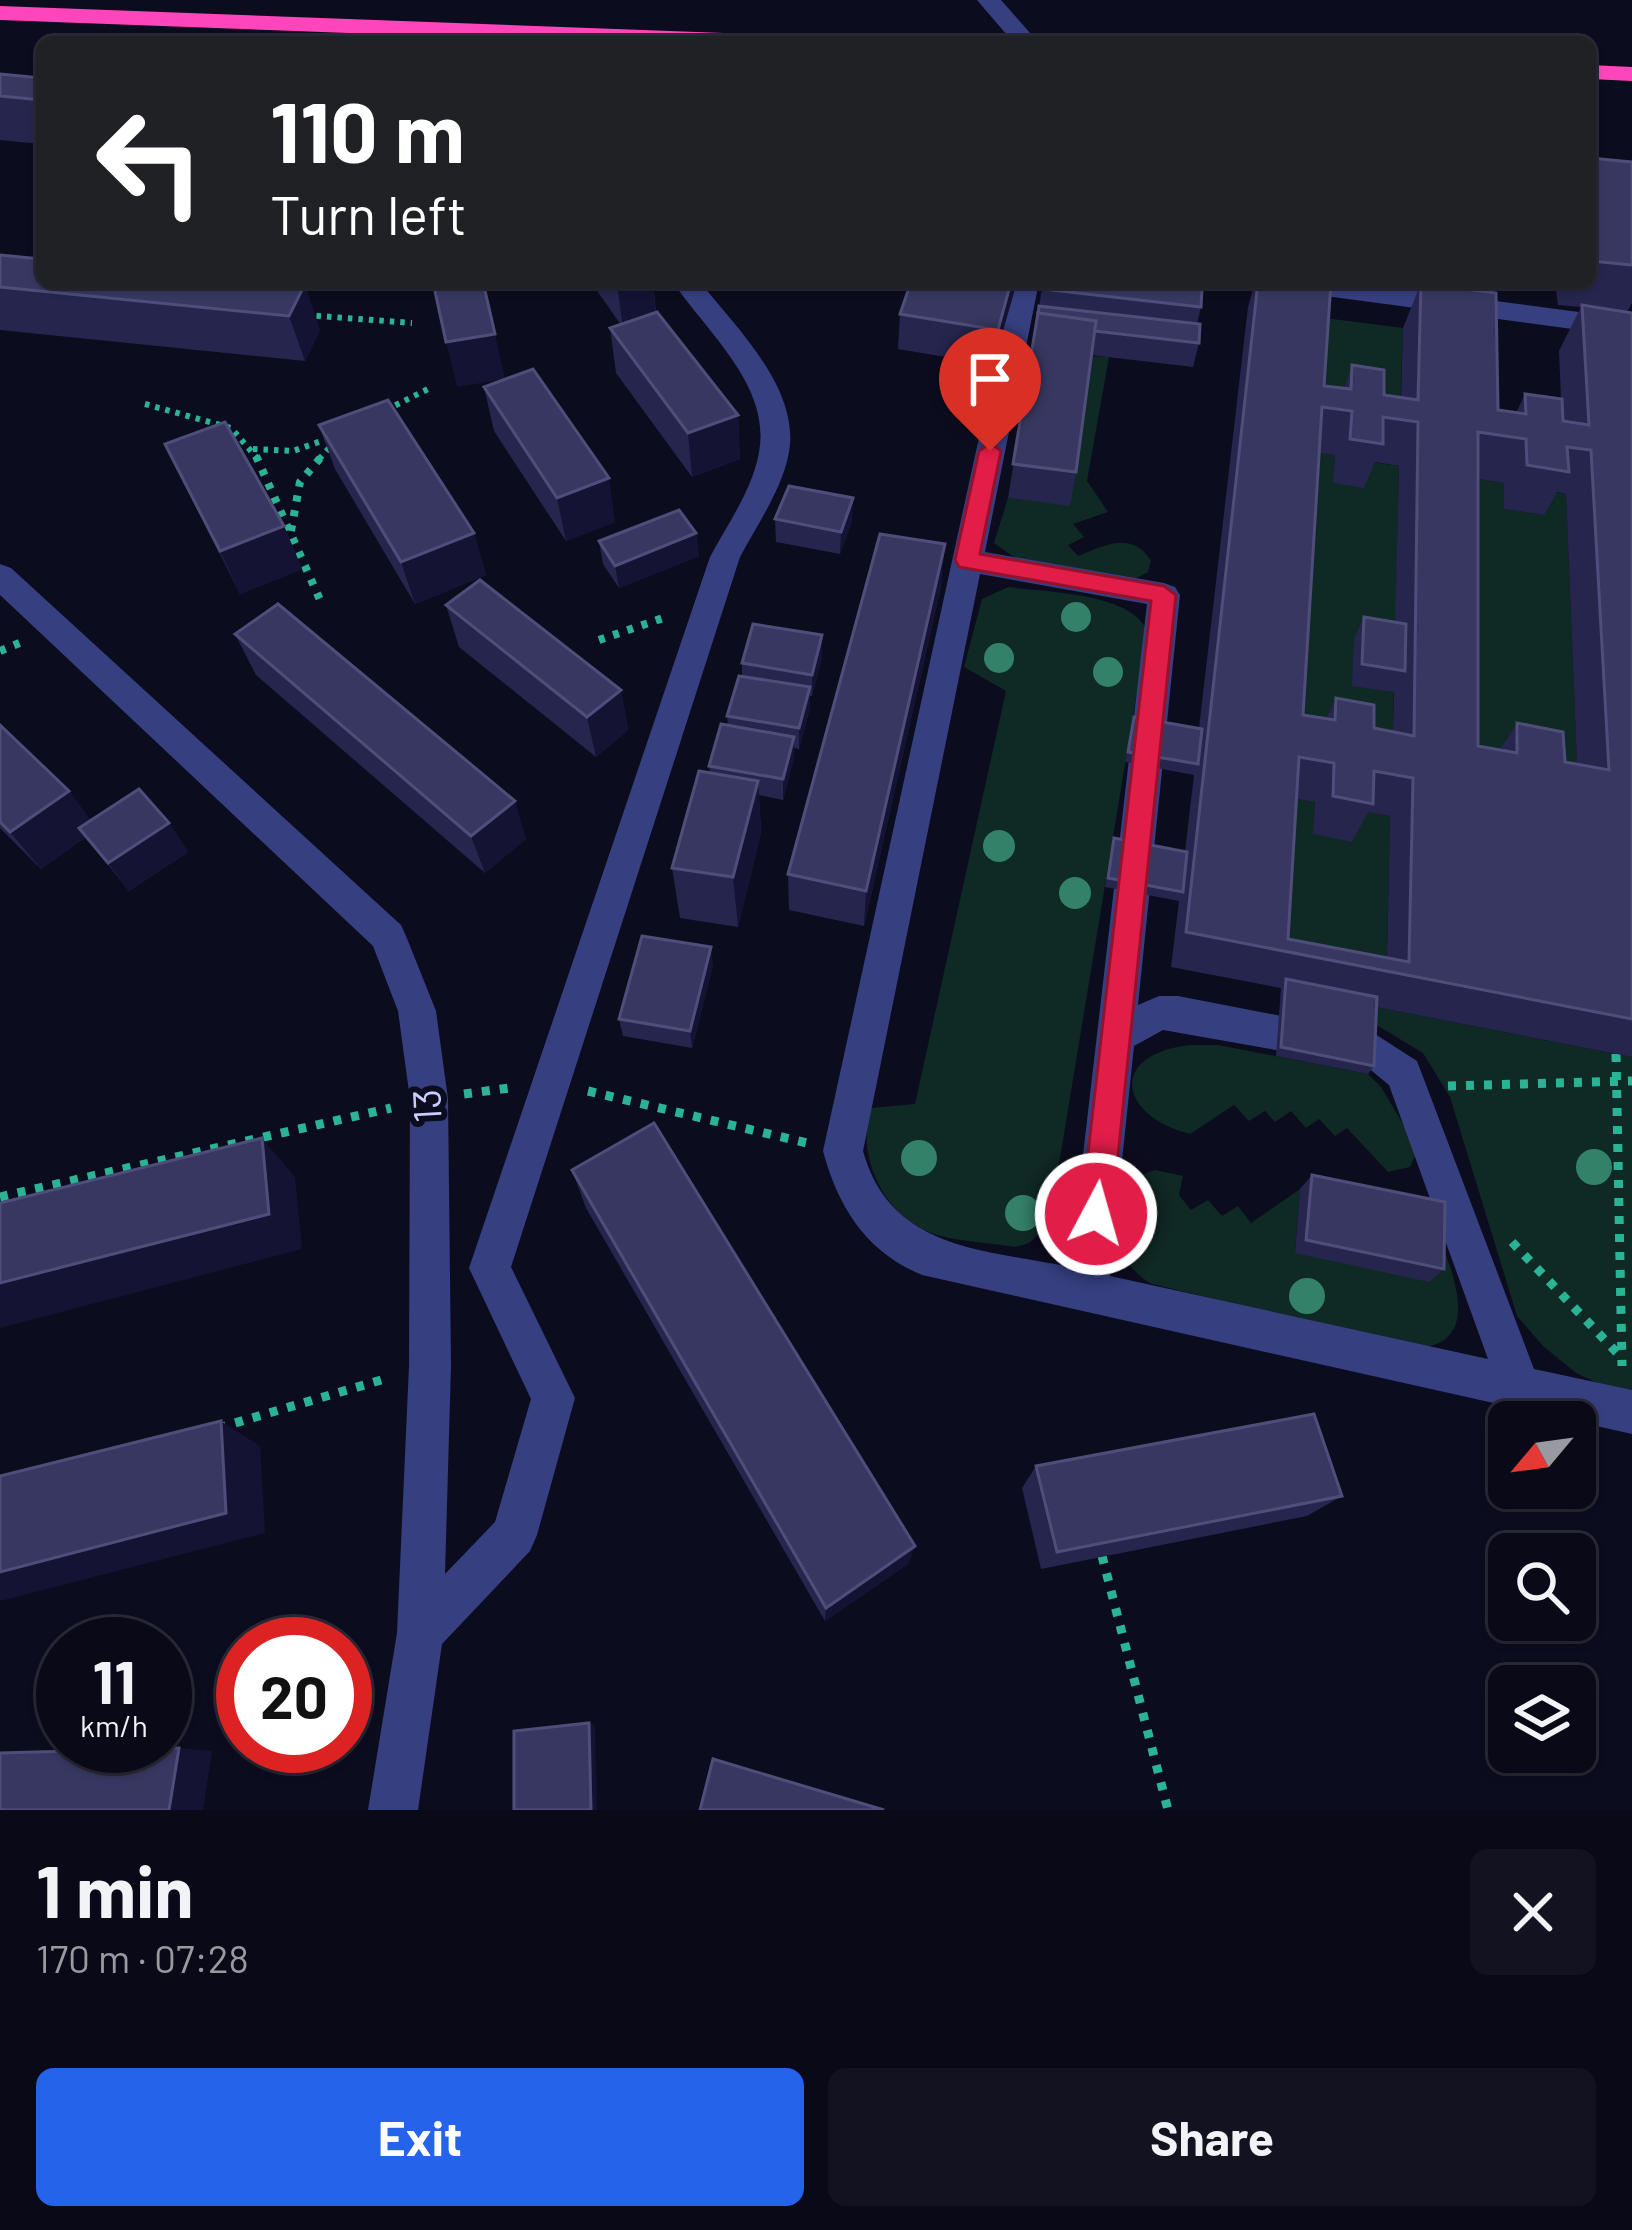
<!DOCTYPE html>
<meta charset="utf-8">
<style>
:root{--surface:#090917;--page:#121220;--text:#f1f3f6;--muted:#999aa1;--line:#292a36;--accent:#2563eb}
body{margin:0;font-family:Barlow,sans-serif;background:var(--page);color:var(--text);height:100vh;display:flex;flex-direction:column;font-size:45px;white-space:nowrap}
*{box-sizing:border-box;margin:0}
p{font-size:39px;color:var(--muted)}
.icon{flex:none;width:66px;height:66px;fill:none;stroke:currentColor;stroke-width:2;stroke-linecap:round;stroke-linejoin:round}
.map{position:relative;height:1810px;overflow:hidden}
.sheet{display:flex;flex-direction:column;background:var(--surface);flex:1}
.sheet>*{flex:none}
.guide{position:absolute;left:36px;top:36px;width:1560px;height:252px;border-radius:18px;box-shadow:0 3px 9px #0004,0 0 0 3px var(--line);background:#202124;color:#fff;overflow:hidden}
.needle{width:78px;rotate:241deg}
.controls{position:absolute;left:1488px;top:1401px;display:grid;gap:24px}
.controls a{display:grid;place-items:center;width:108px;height:108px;border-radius:18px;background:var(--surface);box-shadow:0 3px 9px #0004,0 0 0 3px var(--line);font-size:60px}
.speed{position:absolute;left:36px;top:1617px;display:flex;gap:24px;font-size:60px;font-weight:700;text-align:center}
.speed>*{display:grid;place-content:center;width:156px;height:156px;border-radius:50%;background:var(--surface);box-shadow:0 3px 9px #0004,0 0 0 3px var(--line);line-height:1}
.speed small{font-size:30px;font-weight:400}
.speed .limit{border:18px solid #d22;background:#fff;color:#111}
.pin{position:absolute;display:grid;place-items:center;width:102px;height:102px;color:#fff;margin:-123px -51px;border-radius:50% 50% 50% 0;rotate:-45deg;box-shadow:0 0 12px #0007}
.pin .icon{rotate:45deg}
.me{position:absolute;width:132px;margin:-66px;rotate:6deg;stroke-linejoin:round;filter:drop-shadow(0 0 9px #0008)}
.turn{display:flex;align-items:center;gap:42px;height:252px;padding:0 36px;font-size:54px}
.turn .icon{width:156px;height:156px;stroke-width:2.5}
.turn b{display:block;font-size:84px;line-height:102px}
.round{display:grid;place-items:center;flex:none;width:126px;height:126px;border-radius:18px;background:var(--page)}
.summary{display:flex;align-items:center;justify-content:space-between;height:204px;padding:0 36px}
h1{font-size:72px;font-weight:700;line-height:90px}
.primary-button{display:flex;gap:24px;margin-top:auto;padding:24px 36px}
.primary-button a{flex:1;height:138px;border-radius:18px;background:var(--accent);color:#fff;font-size:48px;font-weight:700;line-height:138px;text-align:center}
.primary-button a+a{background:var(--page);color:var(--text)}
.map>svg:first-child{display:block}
.green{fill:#0f2924}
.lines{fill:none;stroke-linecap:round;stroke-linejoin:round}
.path-far2{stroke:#2bb395;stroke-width:6;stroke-dasharray:4.5 6;stroke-linecap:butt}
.path-far1{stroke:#2bb395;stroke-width:8;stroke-dasharray:6 9;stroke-linecap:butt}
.path{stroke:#2bb395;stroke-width:9;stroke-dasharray:8 10;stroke-linecap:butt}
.minor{fill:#363f80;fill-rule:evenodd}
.highway{fill:#ff45bb;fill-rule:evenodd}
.tree{fill:#34816a}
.wall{fill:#26254e;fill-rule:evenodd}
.shaded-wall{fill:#141333}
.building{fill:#383761;stroke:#4f4e7a;stroke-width:3;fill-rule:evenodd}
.route{fill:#e11d48;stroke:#92132f;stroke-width:3}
.labels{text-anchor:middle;stroke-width:12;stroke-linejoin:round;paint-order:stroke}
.street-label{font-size:39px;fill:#cacdff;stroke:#0c0c1f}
</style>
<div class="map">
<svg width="1632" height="1810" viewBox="0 0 1632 1810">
<rect width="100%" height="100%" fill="#0c0c1f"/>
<!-- green -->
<g class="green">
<polygon points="1317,317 1403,328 1399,444 1308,430"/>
<path d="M1089,356L1109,357L1087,481L1108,512L1073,524L1084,537L1068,545L1078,556C1104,546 1132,530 1151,561L1148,572L1135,579L1021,562L994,543L1008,498L1070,505Z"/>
<polygon points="1306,451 1335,455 1334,483 1364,487 1365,461 1399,466 1392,775 1285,755"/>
<polygon points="1457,476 1504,483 1505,509 1543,515 1543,490 1566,494 1579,809 1453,785"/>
<path d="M1008,587C1045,592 1133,593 1147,631L1049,1225L1029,1243L1015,1247C987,1242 947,1242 922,1229C880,1208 856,1151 871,1108L915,1104L1006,691L964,667L982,599Z"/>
<polygon points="1281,796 1315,802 1314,834 1351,841 1353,809 1390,816 1386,996 1269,973"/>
<polygon points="1371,1006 1632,1057 1632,1399 1576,1373 1543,1346 1517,1316 1450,1097 1423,1053 1370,1021"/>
<path d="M1190,1045H1218L1368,1074L1381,1087L1418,1149L1410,1167L1388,1172L1347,1128L1335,1136L1319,1119L1306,1128L1291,1111L1275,1122L1265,1111L1249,1121L1234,1105L1190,1134C1118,1116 1108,1054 1190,1045Z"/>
<path d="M1155,1170L1183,1176L1179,1195L1191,1210L1208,1200L1222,1216L1238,1206L1251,1223L1300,1189L1295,1253L1431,1216C1445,1256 1491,1342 1418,1348L1152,1284C1106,1260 1099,1186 1155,1170Z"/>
</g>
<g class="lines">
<!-- path-far2 -->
<g class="path-far2">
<polyline points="306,315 412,323"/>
<polyline points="145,404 231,428 258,459"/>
<polyline points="386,410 428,389"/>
<polyline points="253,449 293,451 330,438"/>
<polyline points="319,459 332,445"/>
</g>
<!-- path-far1 -->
<g class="path-far1">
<polyline points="256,456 321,602"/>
<polyline points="291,531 300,482 322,456"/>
<polyline points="599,640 669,616"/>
<polyline points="0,651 22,642"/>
</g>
<!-- path -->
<g class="path">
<polyline points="1616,1054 1622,1366"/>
<polyline points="1448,1086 1632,1081"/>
<polyline points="588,1091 807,1143"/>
<polyline points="464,1094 509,1088"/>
<polyline points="0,1197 391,1108"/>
<polyline points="1512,1242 1621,1357"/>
<polyline points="218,1428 388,1378"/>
<polyline points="1102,1556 1168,1810"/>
</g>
<!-- minor -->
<g class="minor">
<polygon points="977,0 1001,0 1038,42 1013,42"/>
<path d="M673,282H700C735,326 795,384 790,445C786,484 758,523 740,557L511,1267L575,1398L537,1535L530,1551L442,1644L418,1810H368L397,1633L409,1366L410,1099L398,1011L373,946L0,595V564L11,568L401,925L406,936L436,1011L448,1099L451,1366L445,1574L495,1522L531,1399L469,1268L710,557C728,523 756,485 760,445C767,382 705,330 673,282Z"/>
<path d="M1013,282H1039L985,552L1164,583L1175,587L1180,595L1138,1005L1159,996H1178L1375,1034L1417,1061L1534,1369L1632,1390V1434L922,1275C866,1252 838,1207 823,1151ZM980,574L1147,604L1070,1267C984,1249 891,1251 863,1151ZM1163,1030L1366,1066L1389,1085L1488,1359L1110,1276L1134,1046Z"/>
<polygon points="1275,282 1353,282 1632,319 1632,337 1288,291"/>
</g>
<!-- highway -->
<g class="highway">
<polygon points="0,6 776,35 788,42 588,42 0,20"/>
<polygon points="1590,65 1632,67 1632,81 1590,79"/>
</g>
</g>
<!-- trees -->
<g class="tree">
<circle cx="1076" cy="617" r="15"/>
<circle cx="999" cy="658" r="15"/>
<circle cx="1108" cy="672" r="15"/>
<circle cx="999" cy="846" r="16"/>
<circle cx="1075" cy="893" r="16"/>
<circle cx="919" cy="1158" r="18"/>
<circle cx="1594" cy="1167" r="18"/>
<circle cx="1023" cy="1213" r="18"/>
<circle cx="1307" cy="1296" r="18"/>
</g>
<!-- wall -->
<g class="wall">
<polygon points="0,74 42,78 42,144 0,140"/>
<path d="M1590,158L1632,162V303L1627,312L1632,313V1057L1376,1007L1374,1066L1368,1074L1276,1056L1281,988L1171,967L1179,901L1105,887L1114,838L1185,851L1194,775L1125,762L1134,717L1199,728L1248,307L1255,282H1331L1324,386L1344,388L1352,365L1384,395L1401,398L1403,328L1421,283L1498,410L1516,413L1525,394L1561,399L1559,351L1581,307L1558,305L1555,282H1590ZM1319,453L1335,455L1333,483L1364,488L1375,462L1399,466L1395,622L1364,617L1354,639L1352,686L1394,692L1393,732L1374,728L1336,698L1326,719L1303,715ZM1478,479L1504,483V509L1544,515L1557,492L1566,494L1577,764L1565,762L1517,723L1500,750L1478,746ZM1297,799L1315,802L1313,834L1352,842L1368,812L1390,816L1387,958L1288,939Z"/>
<polygon points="0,255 280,282 320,330 305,361 0,330"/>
<polygon points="591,282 653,282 656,312 738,415 740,459 692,477 616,373 610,328 621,325"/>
<polygon points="911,282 1017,282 993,365 898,349 900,314"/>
<polygon points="1043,282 1201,307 1197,324 1199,343 1193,367 1091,355 1076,472 1070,506 1008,498"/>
<polygon points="484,387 615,522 566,541 494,431"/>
<polygon points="319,425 474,533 486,575 415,604 335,469"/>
<polygon points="165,444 284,526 302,569 240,594"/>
<polygon points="775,519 852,521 840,554 776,542"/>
<polygon points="696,533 699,556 619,588 603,564 599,541"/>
<polygon points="941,587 864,926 789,910 788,874"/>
<polygon points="446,605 621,690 628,730 596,757 459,647"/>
<polygon points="235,634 526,839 485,873 256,675"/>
<polygon points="822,635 822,657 812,696 810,696 810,708 799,749 794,748 794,758 783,800 759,795 761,833 738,927 680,918 672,868 710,773 709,766 728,726 727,716 742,676 742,663"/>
<polygon points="0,725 69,791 90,820 169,823 188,852 129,891 86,837 41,869 0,828"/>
<polygon points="713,965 692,1048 623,1036 619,1019"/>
<polygon points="572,1170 915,1546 908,1564 825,1621 586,1208"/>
<polygon points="1312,1175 1444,1269 1429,1282 1295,1253 1300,1189"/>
<polygon points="1036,1466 1342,1496 1307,1516 1041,1569 1022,1488"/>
</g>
<!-- shaded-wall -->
<g class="shaded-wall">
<polygon points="653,282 656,317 623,328 617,283"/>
<polygon points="1011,282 1017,282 993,365 998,330"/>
<polygon points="305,284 320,330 305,361 289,316"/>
<polygon points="495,334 505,379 457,387 446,342"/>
<polygon points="738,415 740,459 692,477 688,433"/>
<polygon points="609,478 615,522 566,541 557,498"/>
<polygon points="853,498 852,521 840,554 841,532"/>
<polygon points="284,526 302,569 240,594 220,551"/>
<polygon points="474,533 486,575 415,604 401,562"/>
<polygon points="696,533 699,556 619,588 615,566"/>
<polygon points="945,544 941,587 864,926 866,891"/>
<polygon points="822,635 822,657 812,696 812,675"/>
<polygon points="810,687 810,708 799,749 799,728"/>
<polygon points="621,690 628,730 596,757 587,717"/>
<polygon points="794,737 794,758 783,800 783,779"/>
<polygon points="758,781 761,833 738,927 733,877"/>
<polygon points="69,791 97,829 41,869 10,832"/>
<polygon points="515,801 526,839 485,873 471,836"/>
<polygon points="169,823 188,852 129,891 108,863"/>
<polygon points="711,947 713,965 692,1048 690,1031"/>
<polygon points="262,1138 295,1177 302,1249 0,1328 0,1283"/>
<polygon points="221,1421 260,1446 265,1533 0,1601 0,1572"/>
<polygon points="915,1546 908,1564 825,1621 826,1608"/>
<polygon points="589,1723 595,1725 597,1810 591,1810"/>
<polygon points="179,1748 212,1751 203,1810 169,1810"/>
</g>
<!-- building -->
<g class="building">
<polygon points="0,74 42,78 42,100 0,96"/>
<polygon points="1590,158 1632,162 1632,265 1590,261"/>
<polygon points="0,255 42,259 42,282 280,282 305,284 289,316 0,287"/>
<polygon points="433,282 483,282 495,334 446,342"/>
<polygon points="911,282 1011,282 998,330 900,314"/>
<polygon points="1043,282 1142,282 1202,289 1201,307 1042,289"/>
<path d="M1258,282H1331L1324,386L1351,389L1352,365L1384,370V395L1418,400L1421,283L1496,293L1498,410L1526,414L1525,394L1562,399L1563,421L1589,425L1582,305L1632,313V1019L1186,932ZM1322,407L1352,411L1350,439L1383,444V417L1418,422L1414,736L1374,728V705L1336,698L1335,720L1303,715ZM1478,432L1526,439L1527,465L1569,472L1567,447L1591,450L1609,770L1565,762L1563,732L1517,723V753L1478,746ZM1299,757L1334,763L1333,796L1373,804L1374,771L1413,778L1409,962L1288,939Z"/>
<polygon points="1039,306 1200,324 1199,343 1094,331 1096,321 1038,313 1038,315"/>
<polygon points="657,312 738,415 688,433 610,328"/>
<polygon points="1038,313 1096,321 1076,472 1013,464"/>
<polygon points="533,369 609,478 557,498 484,387"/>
<polygon points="388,400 474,533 401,562 319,425"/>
<polygon points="225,422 284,526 220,551 165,444"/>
<polygon points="789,486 853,498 841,532 775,519"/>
<polygon points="679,510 696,533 615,566 599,541"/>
<polygon points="880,534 945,544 866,891 788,874"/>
<polygon points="480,580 621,690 587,717 446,605"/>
<polygon points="278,604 515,801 471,836 235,634"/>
<polygon points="1364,617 1406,624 1405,671 1362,664"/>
<polygon points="753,624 822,635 812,675 742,663"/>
<polygon points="739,676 810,687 799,728 727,716"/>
<polygon points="1134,717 1202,729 1198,764 1128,752"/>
<polygon points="721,724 794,737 783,779 709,766"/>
<polygon points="0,725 69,791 10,832 0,822"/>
<polygon points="699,771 758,781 733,877 672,868"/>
<polygon points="139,789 169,823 108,863 79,828"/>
<polygon points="1114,838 1187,852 1183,892 1108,878"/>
<polygon points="642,936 711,947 690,1031 619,1019"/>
<polygon points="1286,979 1377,997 1374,1066 1281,1047"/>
<polygon points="654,1123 915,1546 826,1608 572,1170"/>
<polygon points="262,1138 269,1214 0,1283 0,1203"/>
<polygon points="1312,1175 1445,1202 1444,1269 1306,1240"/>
<polygon points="1314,1414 1342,1496 1057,1552 1036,1466"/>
<polygon points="221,1421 226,1513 0,1572 0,1476"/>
<polygon points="589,1723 591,1810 514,1810 514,1731"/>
<polygon points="179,1748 169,1810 0,1810 0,1753"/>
<polygon points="713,1759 884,1810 700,1810"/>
</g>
<!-- route -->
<polygon class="route" points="990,443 1001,451 980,554 1164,586 1176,595 1112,1214 1107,1224 1096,1228 1086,1224 1081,1214 1151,601 959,567 955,560 979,451"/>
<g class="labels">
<!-- street labels -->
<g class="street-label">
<text transform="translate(427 1106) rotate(-93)" y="14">13</text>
</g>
</g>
</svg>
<div class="controls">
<a><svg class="needle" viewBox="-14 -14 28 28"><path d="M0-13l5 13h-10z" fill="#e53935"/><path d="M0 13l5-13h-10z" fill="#999aa1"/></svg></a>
<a><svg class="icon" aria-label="search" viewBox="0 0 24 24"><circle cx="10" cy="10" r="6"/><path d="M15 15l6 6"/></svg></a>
<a><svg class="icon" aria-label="layers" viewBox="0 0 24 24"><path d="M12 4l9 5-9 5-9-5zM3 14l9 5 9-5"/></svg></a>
</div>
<div class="speed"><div>11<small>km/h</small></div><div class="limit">20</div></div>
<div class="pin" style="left:990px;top:451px;background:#d93025"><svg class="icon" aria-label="arrive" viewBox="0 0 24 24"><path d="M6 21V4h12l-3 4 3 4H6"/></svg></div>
<svg class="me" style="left:1096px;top:1214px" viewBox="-20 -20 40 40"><circle r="17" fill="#e11d48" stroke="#fff" stroke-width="3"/><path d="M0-11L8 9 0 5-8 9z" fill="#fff"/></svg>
<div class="guide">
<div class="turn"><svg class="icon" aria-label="left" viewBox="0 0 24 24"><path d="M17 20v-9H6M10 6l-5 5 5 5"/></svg><div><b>110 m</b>Turn left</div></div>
</div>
</div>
<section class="sheet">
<div class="summary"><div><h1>1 min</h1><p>170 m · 07:28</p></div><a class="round"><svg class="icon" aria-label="close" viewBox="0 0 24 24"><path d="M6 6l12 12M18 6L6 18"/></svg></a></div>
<div class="primary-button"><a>Exit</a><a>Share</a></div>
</section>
